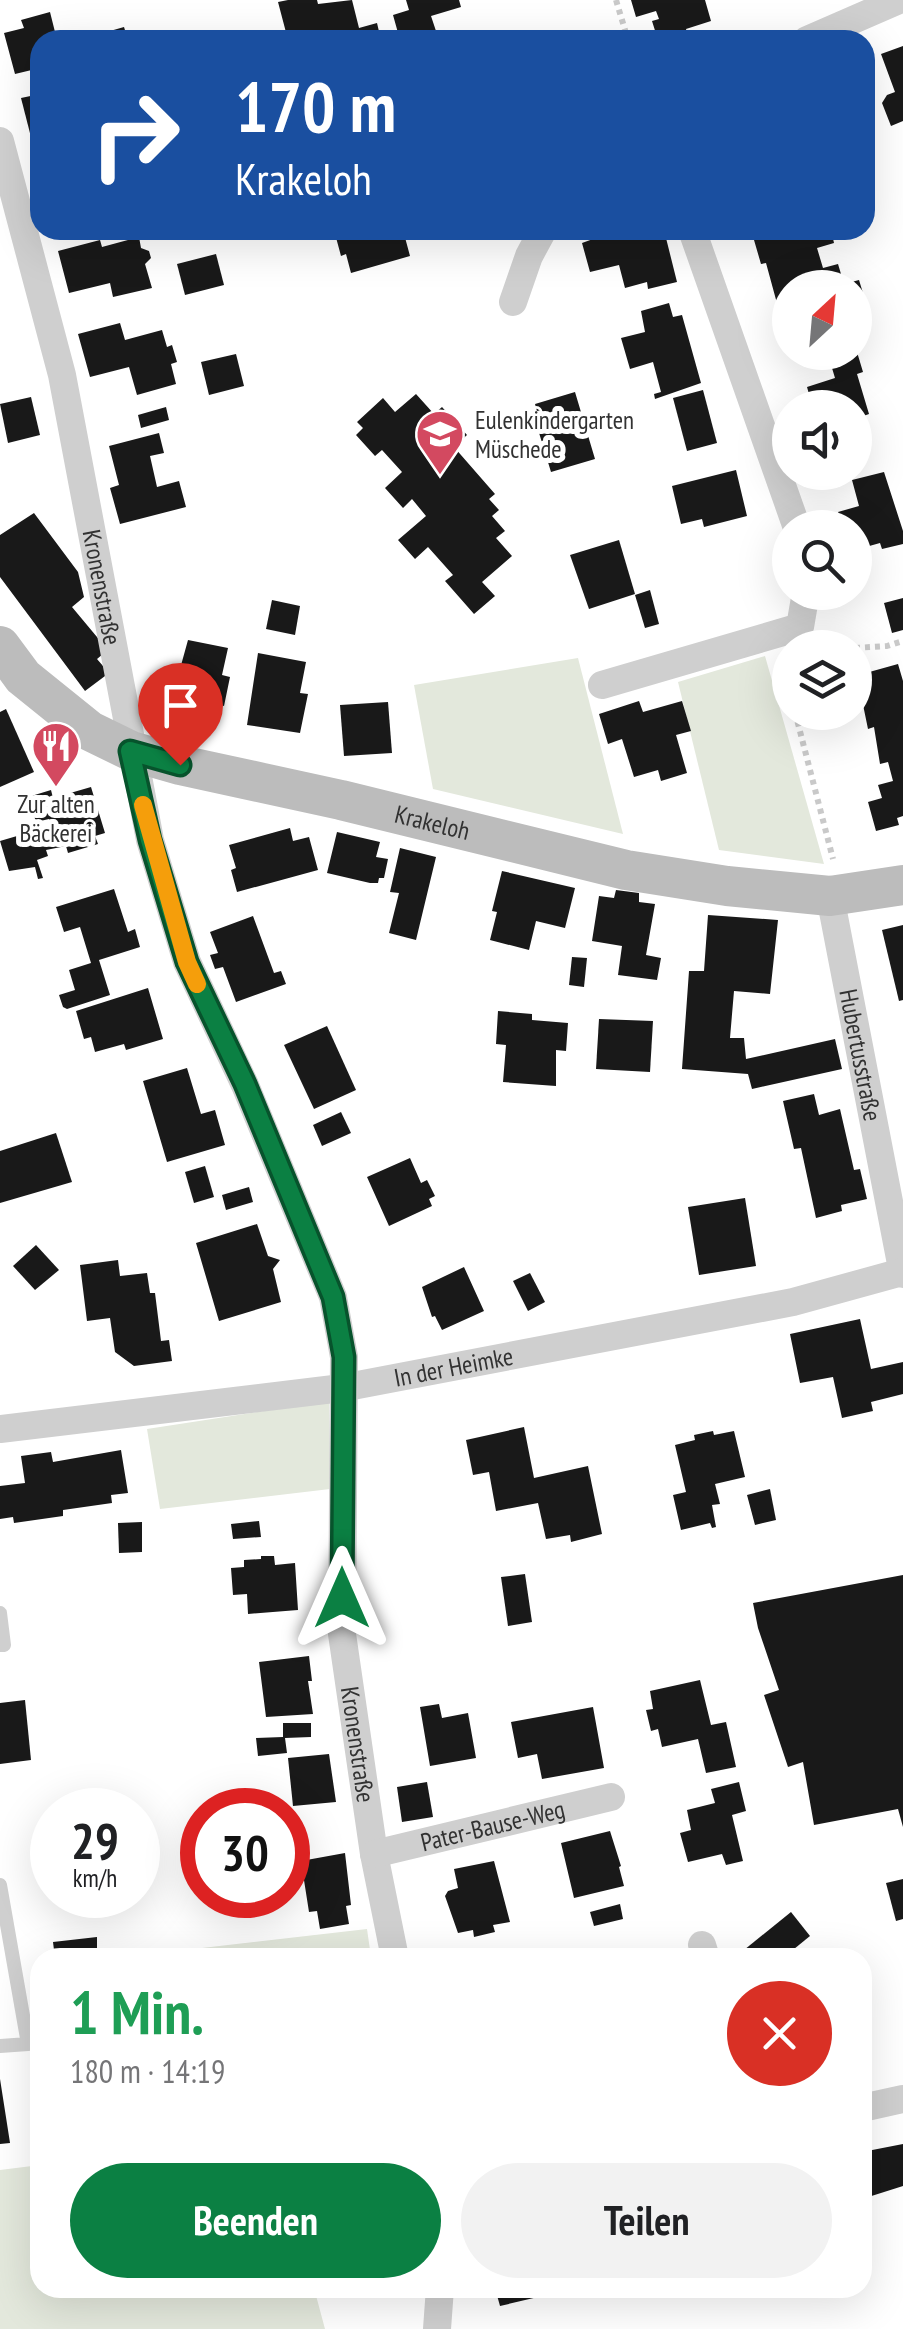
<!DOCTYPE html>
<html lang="de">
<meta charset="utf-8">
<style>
:root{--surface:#fff;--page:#f2f2f2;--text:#202124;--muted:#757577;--accent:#0b8043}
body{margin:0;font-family:"PT Sans Narrow",sans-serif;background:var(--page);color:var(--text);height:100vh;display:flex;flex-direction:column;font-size:38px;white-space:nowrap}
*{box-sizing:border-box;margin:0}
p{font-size:32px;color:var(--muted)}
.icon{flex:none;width:55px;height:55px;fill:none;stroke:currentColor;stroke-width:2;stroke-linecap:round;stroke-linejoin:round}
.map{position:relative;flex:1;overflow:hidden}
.drawer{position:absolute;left:30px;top:1948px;width:842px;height:350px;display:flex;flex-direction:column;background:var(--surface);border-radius:30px;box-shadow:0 10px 40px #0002}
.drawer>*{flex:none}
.guide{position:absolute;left:30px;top:30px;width:845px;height:210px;border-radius:30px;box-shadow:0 10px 40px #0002;background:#1a4fa0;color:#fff;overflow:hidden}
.needle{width:65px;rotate:26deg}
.buttons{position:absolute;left:772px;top:270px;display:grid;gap:20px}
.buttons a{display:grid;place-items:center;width:100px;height:100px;border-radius:50%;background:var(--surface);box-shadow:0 10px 40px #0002;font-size:50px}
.speed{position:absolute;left:30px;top:1788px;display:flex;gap:20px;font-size:50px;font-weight:700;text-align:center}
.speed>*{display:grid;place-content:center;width:130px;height:130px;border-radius:50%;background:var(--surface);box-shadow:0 10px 40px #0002;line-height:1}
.speed small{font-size:25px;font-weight:400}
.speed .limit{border:15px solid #d22;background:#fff;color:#111}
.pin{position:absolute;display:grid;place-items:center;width:85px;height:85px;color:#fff;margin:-102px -42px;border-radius:50% 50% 50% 0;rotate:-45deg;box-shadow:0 0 10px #0007}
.pin .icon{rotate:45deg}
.me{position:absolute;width:110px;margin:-55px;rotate:0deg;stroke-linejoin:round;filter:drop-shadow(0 0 8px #0008)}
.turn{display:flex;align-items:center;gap:35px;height:210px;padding:0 40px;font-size:45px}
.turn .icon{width:130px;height:130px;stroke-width:2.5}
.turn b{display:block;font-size:70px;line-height:85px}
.round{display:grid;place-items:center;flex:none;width:105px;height:105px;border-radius:52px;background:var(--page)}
.headline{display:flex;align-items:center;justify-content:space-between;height:170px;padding:0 40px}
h1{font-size:60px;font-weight:700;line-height:75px;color:#1e9e55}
.cta{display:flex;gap:20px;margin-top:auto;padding:20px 40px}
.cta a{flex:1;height:115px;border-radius:60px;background:var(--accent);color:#fff;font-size:40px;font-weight:700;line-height:115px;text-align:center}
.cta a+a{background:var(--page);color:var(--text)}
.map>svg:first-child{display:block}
.green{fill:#e3e8dc}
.building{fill:#191919}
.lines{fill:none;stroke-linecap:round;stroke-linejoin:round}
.path{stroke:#c9c9c9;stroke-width:6;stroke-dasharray:5 5;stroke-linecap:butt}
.lane{stroke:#cfcfcf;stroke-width:14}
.street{stroke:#cfcfcf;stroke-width:28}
.secondary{stroke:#bcbcbc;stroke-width:40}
.route-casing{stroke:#07532c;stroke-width:25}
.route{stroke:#0b8043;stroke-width:18}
.slow{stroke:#f59e0b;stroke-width:18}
.labels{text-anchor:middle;stroke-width:10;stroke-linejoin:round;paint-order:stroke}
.poi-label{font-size:25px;fill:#323232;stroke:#fff;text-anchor:start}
.street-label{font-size:25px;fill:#323232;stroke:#fff}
</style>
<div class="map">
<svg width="903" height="2329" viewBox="0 0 903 2329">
<rect width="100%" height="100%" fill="#fff"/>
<!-- green -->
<g class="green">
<polygon points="765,656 824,864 719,850 678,682"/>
<polygon points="578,658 623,834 433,789 414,685"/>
<polygon points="329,1401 330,1489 160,1509 147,1429"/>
<polygon points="367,1929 371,1957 203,1957 202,1948"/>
<polygon points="40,2165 40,2288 314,2288 325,2329 0,2329 0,2170"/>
</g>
<!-- building -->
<g class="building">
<polygon points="288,0 317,0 318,4 352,0 359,28 377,23 381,40 360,40 359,37 347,40 288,40 278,2"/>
<polygon points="406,0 459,0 461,7 431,16 438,37 400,40 393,15 409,10"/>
<polygon points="631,0 705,0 711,21 686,29 689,40 658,40 652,21 659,19 656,11 636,17"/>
<polygon points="50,12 57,40 40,40 40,68 15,74 4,33 24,28 21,20"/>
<polygon points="124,27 128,40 97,40 96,35"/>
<polygon points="903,46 903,121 891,126 882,103 887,95 895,92 881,54"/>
<polygon points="40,94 40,139 32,141 21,98"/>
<polygon points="334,230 403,230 410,256 351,273 346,254 341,256"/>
<polygon points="618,230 664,230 677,282 648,289 647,282 625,288 619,265 590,272 582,243"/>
<polygon points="789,230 831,230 834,243 817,248 823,268 838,264 844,284 859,280 870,316 855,321 855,288 790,288 790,304 778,307 766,263 761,264 754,240"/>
<polygon points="139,237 141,248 149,251 151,258 145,264 152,288 113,297 110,283 69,293 58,251 100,240 102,247"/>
<polygon points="216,254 224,285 185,295 177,264"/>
<polygon points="669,303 673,317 682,315 701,383 655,399 654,394 661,392 653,362 630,369 621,338 645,332 641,311"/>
<polygon points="120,323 125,340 162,330 167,347 172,345 177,362 171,364 176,384 137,395 129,367 90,377 78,334"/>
<polygon points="846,352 857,352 863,372 857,374 869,414 855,419 855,408 813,408 807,387 835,378 829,358"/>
<polygon points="236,354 244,386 209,395 201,362"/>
<polygon points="703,390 717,443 687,451 673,398"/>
<polygon points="575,392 595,459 551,472 536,423 540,422 535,404"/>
<polygon points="416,394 434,414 442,407 467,435 454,447 495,494 489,499 499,510 492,516 505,531 496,538 512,556 482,582 495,596 474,614 445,581 453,575 428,547 415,559 398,540 426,516 412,499 403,508 385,488 402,472 382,450 375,456 356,435 363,428 357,422 383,398 395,412"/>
<polygon points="31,397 40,435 8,443 0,404"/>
<polygon points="166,407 169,420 141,428 138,415"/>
<polygon points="159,433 164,453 150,456 157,487 179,481 186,507 120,524 110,488 119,485 109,446"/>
<polygon points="736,470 747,516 704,527 702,519 681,524 672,486"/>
<polygon points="884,472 903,531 903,544 882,549 880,543 855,550 855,528 842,528 838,512 859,506 852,480"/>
<polygon points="34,513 78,572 84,597 72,607 102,643 103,654 97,659 109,673 85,691 0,577 0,535"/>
<polygon points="619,540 635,594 589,609 570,555"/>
<polygon points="650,590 659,624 645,628 635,595"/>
<polygon points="903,598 903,630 892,633 884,603"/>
<polygon points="272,600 300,606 295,635 266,629"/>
<polygon points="188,640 228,648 222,675 230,677 224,706 216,704 213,722 170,714 172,701 165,700 167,685 175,687"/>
<polygon points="258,653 306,662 300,693 308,694 300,733 247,725"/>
<polygon points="898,664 903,681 903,816 897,818 899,825 876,831 868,802 882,798 878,785 893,781 888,762 880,764 874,727 868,729 861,695 855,697 855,676"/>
<polygon points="639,701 643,712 682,701 691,731 676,735 687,773 661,781 658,770 634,777 622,739 608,744 599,714"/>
<polygon points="388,702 392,753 344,756 340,705"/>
<polygon points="6,709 34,772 0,787 0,712"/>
<polygon points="91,787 105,833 95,836 98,844 68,853 66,846 46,850 48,856 37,860 43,878 38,879 35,867 9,871 0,841 51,826 49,819 36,822 28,797 51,790 53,798"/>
<polygon points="290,828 293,841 309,837 318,870 237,892 231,870 236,868 229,845"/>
<polygon points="337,832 380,842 376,857 388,859 384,878 379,878 378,883 370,883 327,873"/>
<polygon points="400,848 436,857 416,940 389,933 399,893 390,892"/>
<polygon points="502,871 575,888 565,928 536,921 529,950 490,940 497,912 492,911"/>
<polygon points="114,889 128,932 135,929 140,947 99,960 110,995 67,1009 63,1007 59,995 75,990 69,970 91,963 80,927 64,932 56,907"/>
<polygon points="616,890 639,893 639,902 655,904 646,955 661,958 657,980 618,975 622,946 592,941 599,896 614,898"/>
<polygon points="708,915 778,920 770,994 734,991 730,1038 744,1038 746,1059 835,1039 842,1069 752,1089 748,1074 682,1069 689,971 704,971"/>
<polygon points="253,916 274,973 281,971 286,984 236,1002 223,967 215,969 210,955 218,953 210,932"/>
<polygon points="903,925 903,1000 899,1001 882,930"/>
<polygon points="572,957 587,958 584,987 569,985"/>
<polygon points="148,988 163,1039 126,1050 124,1044 95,1052 91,1037 84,1039 76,1011"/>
<polygon points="498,1011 532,1014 532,1020 568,1023 566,1051 556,1050 556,1086 503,1082 506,1045 496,1044"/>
<polygon points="599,1019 653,1021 650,1072 596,1069"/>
<polygon points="327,1026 356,1090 314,1109 284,1045"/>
<polygon points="187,1068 201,1114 215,1110 225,1145 167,1162 143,1081"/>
<polygon points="814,1094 819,1115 840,1109 854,1170 860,1169 867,1199 841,1205 842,1211 816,1218 801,1148 794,1149 783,1101"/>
<polygon points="341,1112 351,1133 322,1146 313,1125"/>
<polygon points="56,1133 72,1182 0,1203 0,1151"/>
<polygon points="410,1158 421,1183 427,1180 435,1196 429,1199 432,1206 389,1226 367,1177"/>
<polygon points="205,1166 214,1197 194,1203 185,1172"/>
<polygon points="249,1187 253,1202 226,1210 222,1195"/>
<polygon points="745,1198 756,1266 699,1275 688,1207"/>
<polygon points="257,1224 268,1256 280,1260 273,1269 281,1302 219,1321 196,1243"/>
<polygon points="36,1245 59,1270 35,1290 13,1266"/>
<polygon points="118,1260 120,1276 147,1273 150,1293 155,1293 161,1341 169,1340 172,1361 134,1366 115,1352 110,1318 87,1321 80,1265"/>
<polygon points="464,1267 484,1311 442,1330 435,1316 432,1317 422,1287"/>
<polygon points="530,1273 545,1302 528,1311 513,1281"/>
<polygon points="860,1319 871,1369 903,1362 903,1394 871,1402 873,1411 842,1418 833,1377 800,1383 790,1334"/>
<polygon points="524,1427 534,1478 588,1466 602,1534 571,1542 570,1535 546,1539 538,1503 496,1511 489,1472 473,1475 466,1440"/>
<polygon points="713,1431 714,1435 734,1431 745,1477 715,1484 720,1504 712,1505 716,1527 712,1528 710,1523 681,1530 673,1495 686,1492 675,1445 695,1440 694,1435"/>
<polygon points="121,1450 128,1493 111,1495 112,1503 63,1510 63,1516 14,1523 13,1517 0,1519 0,1486 25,1483 21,1456 51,1452 53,1462"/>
<polygon points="770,1489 776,1520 755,1525 747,1495"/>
<polygon points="259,1521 261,1537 233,1539 231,1524"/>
<polygon points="142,1522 142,1552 119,1553 118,1523"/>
<polygon points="261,1556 274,1556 275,1565 295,1563 298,1610 248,1614 247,1594 233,1595 231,1568 244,1567 244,1560 261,1559"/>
<polygon points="525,1574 532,1622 508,1626 501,1577"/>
<polygon points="903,1575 903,1827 898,1809 814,1825 803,1762 788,1767 764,1695 779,1690 758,1628 753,1603"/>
<polygon points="309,1656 312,1681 308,1681 313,1714 266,1717 259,1662"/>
<polygon points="700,1680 711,1725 726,1722 736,1767 706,1773 698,1739 662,1747 658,1729 651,1731 646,1710 653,1709 650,1691"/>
<polygon points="25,1700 31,1760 0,1764 0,1703"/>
<polygon points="439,1704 442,1718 468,1713 476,1758 430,1766 420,1707"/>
<polygon points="593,1707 604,1768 542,1779 537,1754 518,1758 511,1722"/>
<polygon points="283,1723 311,1723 311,1737 285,1738 287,1753 258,1756 256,1738 283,1737"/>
<polygon points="329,1754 336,1802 293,1806 288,1758"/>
<polygon points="427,1782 433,1817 402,1822 397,1787"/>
<polygon points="739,1782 746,1811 732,1815 743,1861 726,1865 722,1854 688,1862 680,1833 691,1830 687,1810 715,1803 711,1789"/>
<polygon points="138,1820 147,1878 138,1879"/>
<polygon points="610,1831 621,1866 619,1867 624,1886 574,1898 561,1843"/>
<polygon points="52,1838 52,1890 46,1891 39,1839"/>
<polygon points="345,1853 351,1905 346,1906 349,1924 320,1929 317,1911 309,1912 301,1861"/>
<polygon points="494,1861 510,1922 493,1925 495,1932 474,1937 473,1930 458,1933 445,1896 448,1891 458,1888 454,1869"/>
<polygon points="903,1879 903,1919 896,1921 886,1883"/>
<polygon points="620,1904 623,1919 594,1926 590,1912"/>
<polygon points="791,1912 810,1936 783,1958 750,1958 744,1950"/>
<polygon points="97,1937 97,1958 55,1958 53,1942"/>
<polygon points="0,2079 10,2143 0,2144"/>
<polygon points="903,2144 903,2186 862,2199 862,2152"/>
<polygon points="495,2288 553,2288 555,2293 500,2306"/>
</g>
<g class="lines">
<!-- path -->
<g class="path">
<polyline points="616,0 628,40"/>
<polyline points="855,648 887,646 903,641"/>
<polyline points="790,677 787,683 790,694"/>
<polyline points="795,712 833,859"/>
</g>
<!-- lane -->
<g class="lane">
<polyline points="0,1613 4,1645 0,1645"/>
<polyline points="0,1885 28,2044 0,2046"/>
</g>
<!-- street -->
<g class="street">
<polyline points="807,40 899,0"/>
<path id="s1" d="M0,141L62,375L150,840L187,962L245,1085L333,1297L344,1357L342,1634L374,1854L395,1958"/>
<polyline points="692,230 797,528"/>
<polyline points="513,302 529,256 543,230"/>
<polyline points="602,685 800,627 806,592"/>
<path id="s2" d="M830,896L903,1274"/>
<path id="s3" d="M0,1429L342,1388L793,1302L902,1272"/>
<path id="s4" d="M374,1854L611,1797"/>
<polyline points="702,1945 706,1958"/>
<polyline points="862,2108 903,2099"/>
<polyline points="437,2329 440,2288"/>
</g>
<!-- secondary -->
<path class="secondary" id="s5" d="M0,646L23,677L90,731L131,751L180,765L341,800L626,870L727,886L830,896L903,885"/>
</g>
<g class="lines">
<!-- route casing -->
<g class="route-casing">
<polyline id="route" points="180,765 130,751 150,840 187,962 245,1084 333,1297 344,1357 342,1598"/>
</g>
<!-- route -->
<use href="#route" class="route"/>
<!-- slow -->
<polyline class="slow" points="143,805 187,962 197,984"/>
</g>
<!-- icons -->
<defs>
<g id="school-pin" transform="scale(2.5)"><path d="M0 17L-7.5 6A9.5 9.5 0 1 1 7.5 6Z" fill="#d34960" stroke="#fff"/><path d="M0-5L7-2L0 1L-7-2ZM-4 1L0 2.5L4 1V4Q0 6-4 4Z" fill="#fff"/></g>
<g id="restaurant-pin" transform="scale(2.5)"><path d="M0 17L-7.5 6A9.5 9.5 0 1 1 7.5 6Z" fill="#d34960" stroke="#fff"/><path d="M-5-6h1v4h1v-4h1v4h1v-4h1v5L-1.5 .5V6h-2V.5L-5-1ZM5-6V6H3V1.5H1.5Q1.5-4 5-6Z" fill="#fff"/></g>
</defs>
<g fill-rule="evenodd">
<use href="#school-pin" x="440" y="434"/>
<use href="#restaurant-pin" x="56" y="746"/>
</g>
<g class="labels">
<!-- poi labels -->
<g class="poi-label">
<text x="475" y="429">Eulenkindergarten<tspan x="475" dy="29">Müschede</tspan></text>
<text x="56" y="813" text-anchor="middle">Zur alten<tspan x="56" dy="29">Bäckerei</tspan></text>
</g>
<!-- street labels -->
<g class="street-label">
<text dy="9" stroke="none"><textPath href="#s1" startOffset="458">Kronenstraße</textPath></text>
<text dy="9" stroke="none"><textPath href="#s5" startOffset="480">Krakeloh</textPath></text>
<text dy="9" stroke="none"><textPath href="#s2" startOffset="162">Hubertusstraße</textPath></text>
<text dy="9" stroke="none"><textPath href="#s3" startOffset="458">In der Heimke</textPath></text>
<text dy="9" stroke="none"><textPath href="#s1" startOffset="1658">Kronenstraße</textPath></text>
<text dy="9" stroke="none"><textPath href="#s4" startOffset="122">Pater-Bause-Weg</textPath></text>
</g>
</g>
</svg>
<div class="buttons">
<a><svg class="needle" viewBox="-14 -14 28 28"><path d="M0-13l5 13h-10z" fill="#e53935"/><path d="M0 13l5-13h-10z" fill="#757577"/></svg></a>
<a><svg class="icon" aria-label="sound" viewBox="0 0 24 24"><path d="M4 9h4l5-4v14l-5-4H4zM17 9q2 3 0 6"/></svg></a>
<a><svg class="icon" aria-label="search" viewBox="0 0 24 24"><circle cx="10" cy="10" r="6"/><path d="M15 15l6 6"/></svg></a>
<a><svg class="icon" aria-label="layers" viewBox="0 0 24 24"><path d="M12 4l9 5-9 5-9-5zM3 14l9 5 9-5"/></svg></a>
</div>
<div class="speed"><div>29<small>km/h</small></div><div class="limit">30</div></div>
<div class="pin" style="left:180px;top:765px;background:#d93025"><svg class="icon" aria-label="arrive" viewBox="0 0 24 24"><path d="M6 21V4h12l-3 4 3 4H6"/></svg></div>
<svg class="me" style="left:342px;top:1598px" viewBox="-20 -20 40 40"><path d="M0-17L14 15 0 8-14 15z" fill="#0b8043" stroke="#fff" stroke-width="4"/></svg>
<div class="guide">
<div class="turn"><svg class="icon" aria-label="right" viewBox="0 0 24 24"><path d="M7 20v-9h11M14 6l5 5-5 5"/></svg><div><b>170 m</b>Krakeloh</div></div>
</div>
<section class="drawer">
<div class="headline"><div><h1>1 Min.</h1><p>180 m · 14:19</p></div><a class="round" style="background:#d93025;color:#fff"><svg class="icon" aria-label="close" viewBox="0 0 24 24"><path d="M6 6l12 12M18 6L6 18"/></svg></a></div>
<div class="cta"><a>Beenden</a><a>Teilen</a></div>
</section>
</div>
